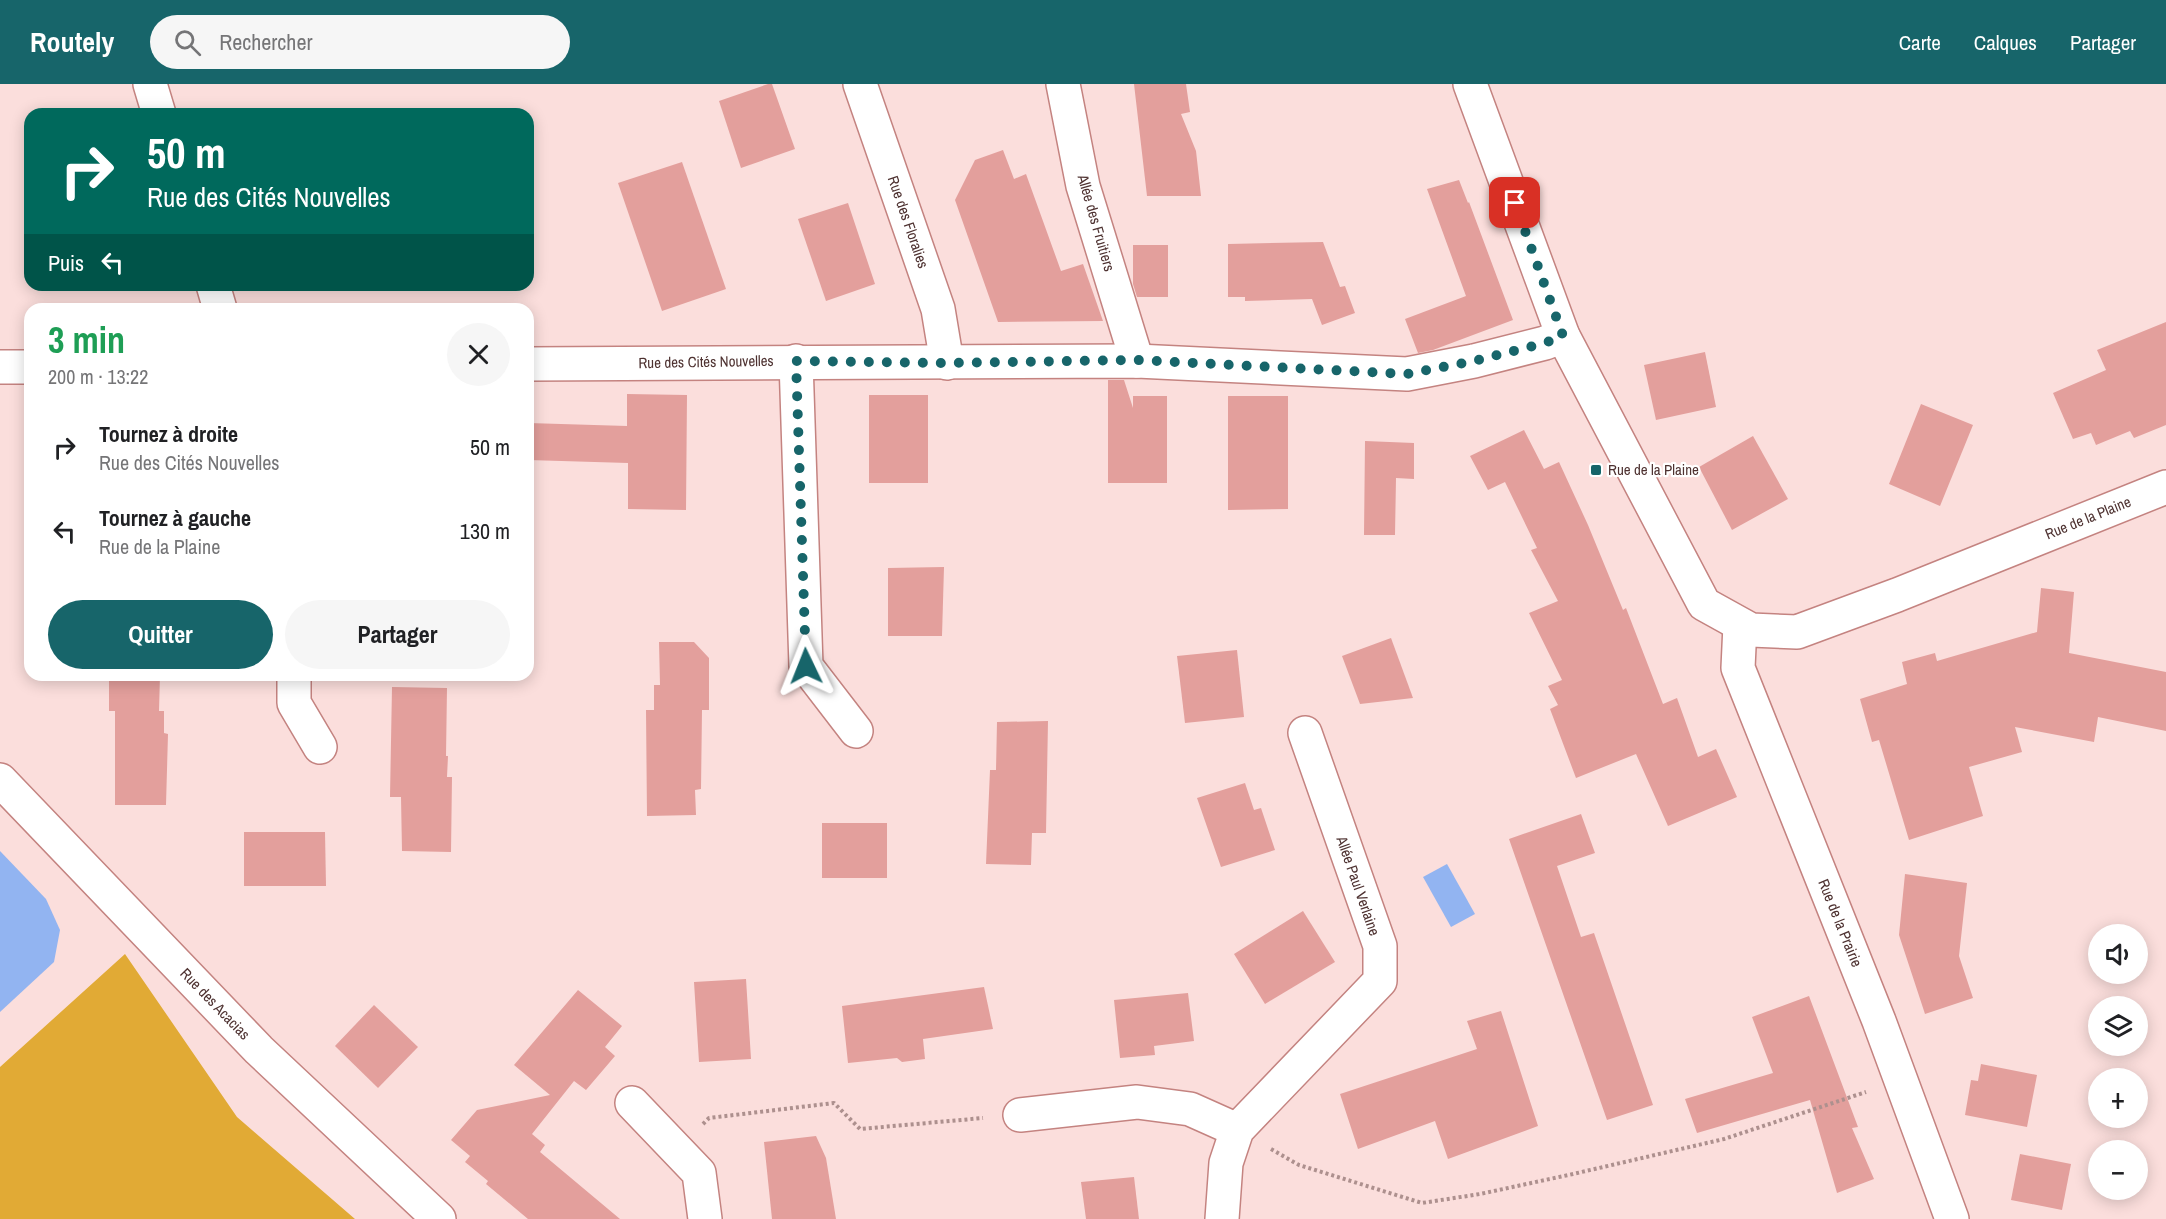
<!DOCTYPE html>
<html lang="fr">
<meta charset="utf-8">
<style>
:root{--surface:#fff;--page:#f6f6f6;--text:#202124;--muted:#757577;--accent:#17656a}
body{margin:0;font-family:"Archivo Narrow",sans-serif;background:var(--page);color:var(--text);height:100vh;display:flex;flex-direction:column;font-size:22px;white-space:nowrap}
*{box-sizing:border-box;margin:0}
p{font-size:20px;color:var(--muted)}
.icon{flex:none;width:33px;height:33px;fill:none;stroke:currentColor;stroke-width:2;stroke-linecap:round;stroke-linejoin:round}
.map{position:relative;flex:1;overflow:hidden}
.details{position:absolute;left:24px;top:219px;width:510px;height:378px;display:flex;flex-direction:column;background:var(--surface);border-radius:18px;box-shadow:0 3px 15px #0003}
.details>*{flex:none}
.banner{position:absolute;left:24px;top:24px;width:510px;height:183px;border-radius:18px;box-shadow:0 3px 15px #0003;background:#00695c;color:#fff;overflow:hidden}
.buttons{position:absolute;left:2088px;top:840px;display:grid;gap:12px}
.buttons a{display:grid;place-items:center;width:60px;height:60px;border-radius:50%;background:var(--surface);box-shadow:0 3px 15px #0003;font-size:30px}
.pin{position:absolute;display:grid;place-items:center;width:51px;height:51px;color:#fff;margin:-26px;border-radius:12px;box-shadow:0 3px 9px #0006}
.me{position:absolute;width:66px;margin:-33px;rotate:358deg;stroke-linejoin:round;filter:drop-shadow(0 0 4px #0008)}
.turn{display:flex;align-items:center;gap:21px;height:126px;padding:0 24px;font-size:27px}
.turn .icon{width:78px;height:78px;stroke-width:2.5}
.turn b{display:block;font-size:42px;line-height:51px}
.then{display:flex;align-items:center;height:57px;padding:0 24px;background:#0003;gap:12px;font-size:22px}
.round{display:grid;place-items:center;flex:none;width:63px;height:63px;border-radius:32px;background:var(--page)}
.overview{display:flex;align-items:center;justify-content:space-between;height:102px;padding:0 24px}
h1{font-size:36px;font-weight:700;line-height:45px;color:#1e9e55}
.primary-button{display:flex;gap:12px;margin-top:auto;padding:12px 24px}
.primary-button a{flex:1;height:69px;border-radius:36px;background:var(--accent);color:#fff;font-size:24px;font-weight:700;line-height:69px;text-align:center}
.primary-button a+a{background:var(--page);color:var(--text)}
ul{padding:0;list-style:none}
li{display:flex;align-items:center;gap:18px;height:84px;padding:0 24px}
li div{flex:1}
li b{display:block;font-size:22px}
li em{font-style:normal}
header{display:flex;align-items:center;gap:36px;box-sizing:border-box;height:84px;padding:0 30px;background:var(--accent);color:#fff}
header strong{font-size:28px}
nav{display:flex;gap:33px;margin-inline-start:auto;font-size:21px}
.search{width:420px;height:54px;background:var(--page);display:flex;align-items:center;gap:15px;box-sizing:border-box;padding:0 21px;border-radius:33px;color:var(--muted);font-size:22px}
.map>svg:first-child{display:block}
.green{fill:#e1aa35}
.water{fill:#92b4f1}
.building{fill:#e39f9c}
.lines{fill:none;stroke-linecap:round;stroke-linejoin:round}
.street-casing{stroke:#c48380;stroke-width:36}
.path{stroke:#ad908e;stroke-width:4;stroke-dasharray:3 3;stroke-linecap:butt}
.street{stroke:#fff;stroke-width:33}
.route{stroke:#17656a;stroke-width:10;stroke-dasharray:0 18}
.poi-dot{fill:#17656a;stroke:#fff;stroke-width:2}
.labels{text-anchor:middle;stroke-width:4.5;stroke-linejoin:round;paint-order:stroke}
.street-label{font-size:15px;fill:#4e3231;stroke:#fff}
.poi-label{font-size:15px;fill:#4e3231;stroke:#fff;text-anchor:start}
</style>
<header>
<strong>Routely</strong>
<div class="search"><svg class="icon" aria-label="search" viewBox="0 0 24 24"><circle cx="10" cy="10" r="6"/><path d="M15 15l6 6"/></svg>Rechercher</div>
<nav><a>Carte</a><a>Calques</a><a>Partager</a></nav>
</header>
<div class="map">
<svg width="2166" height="1135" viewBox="0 0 2166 1135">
<rect width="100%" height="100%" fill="#fbdedc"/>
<!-- green -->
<polygon class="green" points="125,870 237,1033 355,1135 0,1135 0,983"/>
<!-- water -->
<g class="water">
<polygon points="0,767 46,815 60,846 54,878 0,928"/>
<polygon points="1447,780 1475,830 1451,843 1423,793"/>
</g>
<!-- building -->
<g class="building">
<polygon points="768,0 772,0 795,65 741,84 719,17"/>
<polygon points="1134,0 1186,0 1190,28 1181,30 1196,67 1201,112 1147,112"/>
<polygon points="1003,66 1014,95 1026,90 1061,187 1083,180 1103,237 998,238 955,116 975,76"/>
<polygon points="682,78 726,205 662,227 618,99"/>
<polygon points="1459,96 1468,119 1469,118 1513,236 1433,266 1418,269 1405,235 1466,212 1427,105"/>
<polygon points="848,119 875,200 826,217 798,135"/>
<polygon points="1323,158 1340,203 1345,202 1355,229 1322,241 1312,215 1245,217 1245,213 1228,213 1228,160"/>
<polygon points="1133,161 1168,161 1168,213 1137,213 1133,200"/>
<polygon points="2166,238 2166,341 2134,354 2130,347 2096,361 2091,349 2073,355 2053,309 2106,286 2097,266"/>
<polygon points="1705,268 1716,323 1656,336 1644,281"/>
<polygon points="1108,296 1124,296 1133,324 1133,312 1167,312 1167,399 1108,399"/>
<polygon points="627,310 687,311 686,426 628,425 628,379 528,376 528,339 627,342"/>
<rect x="869" y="311" width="59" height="88"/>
<polygon points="1228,312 1288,312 1288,425 1228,426"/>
<polygon points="1921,320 1973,341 1940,422 1889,400"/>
<polygon points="1524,346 1544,385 1559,378 1588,441 1623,526 1626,524 1663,620 1677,614 1698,673 1716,665 1737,713 1668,742 1636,670 1576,694 1550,625 1558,621 1548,602 1562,596 1529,529 1558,517 1531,466 1537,464 1505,398 1488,406 1470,372"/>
<polygon points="1753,352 1788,415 1732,446 1699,383"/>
<polygon points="1365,357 1414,359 1414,395 1396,394 1395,451 1364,451"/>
<polygon points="944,483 942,552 888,552 888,484"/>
<polygon points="2041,504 2074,508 2069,569 2166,588 2166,647 2098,633 2094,658 2015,643 2022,668 1969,683 1983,732 1909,756 1879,656 1872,658 1860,615 1907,600 1902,578 1935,569 1937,577 2037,548"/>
<polygon points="1391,554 1413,614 1360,620 1342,572"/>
<polygon points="659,558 694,558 709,574 709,626 702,626 701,705 695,706 696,731 647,732 646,626 654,626 654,601 660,601"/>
<polygon points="1237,566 1244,633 1185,639 1177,572"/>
<polygon points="109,591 160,591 159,627 164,627 164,649 168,650 166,721 115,721 115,627 109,627"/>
<polygon points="392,603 447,604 446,672 448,672 447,693 452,693 451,768 402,767 401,713 390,713"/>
<polygon points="1048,637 1046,749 1032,749 1031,781 986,780 990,686 996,686 997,638"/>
<polygon points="1245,699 1254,726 1261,724 1275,766 1221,783 1197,714"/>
<polygon points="1581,730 1595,769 1557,782 1581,853 1594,849 1653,1021 1607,1036 1509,755"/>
<rect x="822" y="739" width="65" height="55"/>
<polygon points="244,748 325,748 326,802 244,802"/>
<polygon points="1905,790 1967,799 1959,872 1973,914 1925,930 1899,851"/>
<polygon points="1303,827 1335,878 1265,920 1234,870"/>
<polygon points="746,895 751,975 699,978 694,898"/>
<polygon points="984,903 993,945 923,955 925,975 902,978 897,974 848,979 842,922"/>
<polygon points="578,906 622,942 605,963 615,972 586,1006 574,997 532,1050 545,1061 540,1068 620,1135 528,1135 486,1100 488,1097 465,1078 470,1072 451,1056 477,1026 550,1011 514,981"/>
<polygon points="1188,909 1194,957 1154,962 1155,971 1120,974 1114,916"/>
<polygon points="1809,912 1858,1043 1852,1044 1874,1095 1837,1109 1810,1016 1697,1049 1685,1015 1773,989 1752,933"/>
<polygon points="374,921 418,963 378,1004 335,962"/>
<polygon points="1501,927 1538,1042 1448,1075 1435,1037 1358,1065 1340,1010 1477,965 1467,937"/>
<polygon points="1981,980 2037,991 2027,1043 1965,1031 1971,996 1978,997"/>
<polygon points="816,1052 826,1074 836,1135 772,1135 764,1058"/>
<polygon points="2020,1070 2071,1080 2062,1126 2011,1116"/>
<polygon points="1134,1093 1139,1135 1086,1135 1081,1098"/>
</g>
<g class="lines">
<!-- street casing -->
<g class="street-casing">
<g id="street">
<polyline points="150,0 159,30"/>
<polyline points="860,0 938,225 947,279"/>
<polyline points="1063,0 1083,102 1137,277"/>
<polyline points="1470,0 1563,252 1704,520 1751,546 1797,548 1897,511 2166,403"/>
<polyline points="213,201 220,225"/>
<polyline points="796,277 806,582 856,647"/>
<polyline points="528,280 1137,277 1407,290 1474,277 1545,259 1563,252"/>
<polyline points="0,283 30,283"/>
<polyline points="1740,541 1738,584 1879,937 1952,1135"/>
<polyline points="294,591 294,619 320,663"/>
<polyline points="0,696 259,966 439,1135"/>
<polyline points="632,1019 699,1089 705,1135"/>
<polyline points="1020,1031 1137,1018 1190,1025 1237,1046"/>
<polyline points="1222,1135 1226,1079 1237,1046 1380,897 1380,862 1305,649"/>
</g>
</g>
<!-- path -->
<g class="path">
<polyline points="703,1040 709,1034 834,1019 860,1045 983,1034"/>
<polyline points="1271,1065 1299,1081 1422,1119 1480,1110 1573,1090 1724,1055 1866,1008"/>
</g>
<!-- street -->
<use href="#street" class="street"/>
</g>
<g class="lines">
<!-- route -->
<polyline class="route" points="806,582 796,277 947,279 1137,276 1407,290 1474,277 1545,259 1563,252 1515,119"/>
</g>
<!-- markers -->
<rect class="poi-dot" x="1590" y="380" width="12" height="12" rx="3"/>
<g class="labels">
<!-- street labels -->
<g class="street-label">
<text transform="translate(908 138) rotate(71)" y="5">Rue des Floralies</text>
<text transform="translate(1096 139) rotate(74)" y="5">Allée des Fruitiers</text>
<text transform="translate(706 278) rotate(-1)" y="5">Rue des Cités Nouvelles</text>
<text transform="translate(2088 434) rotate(-22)" y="5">Rue de la Plaine</text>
<text transform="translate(1358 802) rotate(71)" y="5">Allée Paul Verlaine</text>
<text transform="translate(1840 839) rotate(68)" y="5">Rue de la Prairie</text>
<text transform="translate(215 920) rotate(46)" y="5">Rue des Acacias</text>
</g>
<!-- poi labels -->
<g class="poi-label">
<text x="1608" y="391">Rue de la Plaine</text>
</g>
</g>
</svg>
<div class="buttons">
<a><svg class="icon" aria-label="sound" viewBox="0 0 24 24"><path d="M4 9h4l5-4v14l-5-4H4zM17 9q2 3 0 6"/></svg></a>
<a><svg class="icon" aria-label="layers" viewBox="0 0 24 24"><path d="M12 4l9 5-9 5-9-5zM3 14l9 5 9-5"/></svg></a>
<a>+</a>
<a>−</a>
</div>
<div class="pin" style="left:1515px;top:119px;background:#d93025"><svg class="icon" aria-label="arrive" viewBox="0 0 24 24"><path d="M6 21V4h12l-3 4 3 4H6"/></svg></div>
<svg class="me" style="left:806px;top:582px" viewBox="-20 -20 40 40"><path d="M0-17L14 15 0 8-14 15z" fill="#17656a" stroke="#fff" stroke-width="4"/></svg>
<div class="banner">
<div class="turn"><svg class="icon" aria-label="right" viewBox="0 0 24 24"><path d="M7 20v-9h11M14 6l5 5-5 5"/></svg><div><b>50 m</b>Rue des Cités Nouvelles</div></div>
<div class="then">Puis<svg class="icon" aria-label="left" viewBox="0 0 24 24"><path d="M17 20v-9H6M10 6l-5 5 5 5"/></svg></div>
</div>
<section class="details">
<div class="overview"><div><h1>3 min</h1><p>200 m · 13:22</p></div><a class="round"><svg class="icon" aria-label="close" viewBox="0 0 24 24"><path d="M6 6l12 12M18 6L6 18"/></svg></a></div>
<ul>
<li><svg class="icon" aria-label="right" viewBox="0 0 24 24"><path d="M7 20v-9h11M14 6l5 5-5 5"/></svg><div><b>Tournez à droite</b><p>Rue des Cités Nouvelles</p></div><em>50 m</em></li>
<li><svg class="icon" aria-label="left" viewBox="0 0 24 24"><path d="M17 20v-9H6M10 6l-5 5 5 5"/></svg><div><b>Tournez à gauche</b><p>Rue de la Plaine</p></div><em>130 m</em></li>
</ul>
<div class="primary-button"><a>Quitter</a><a>Partager</a></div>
</section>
</div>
